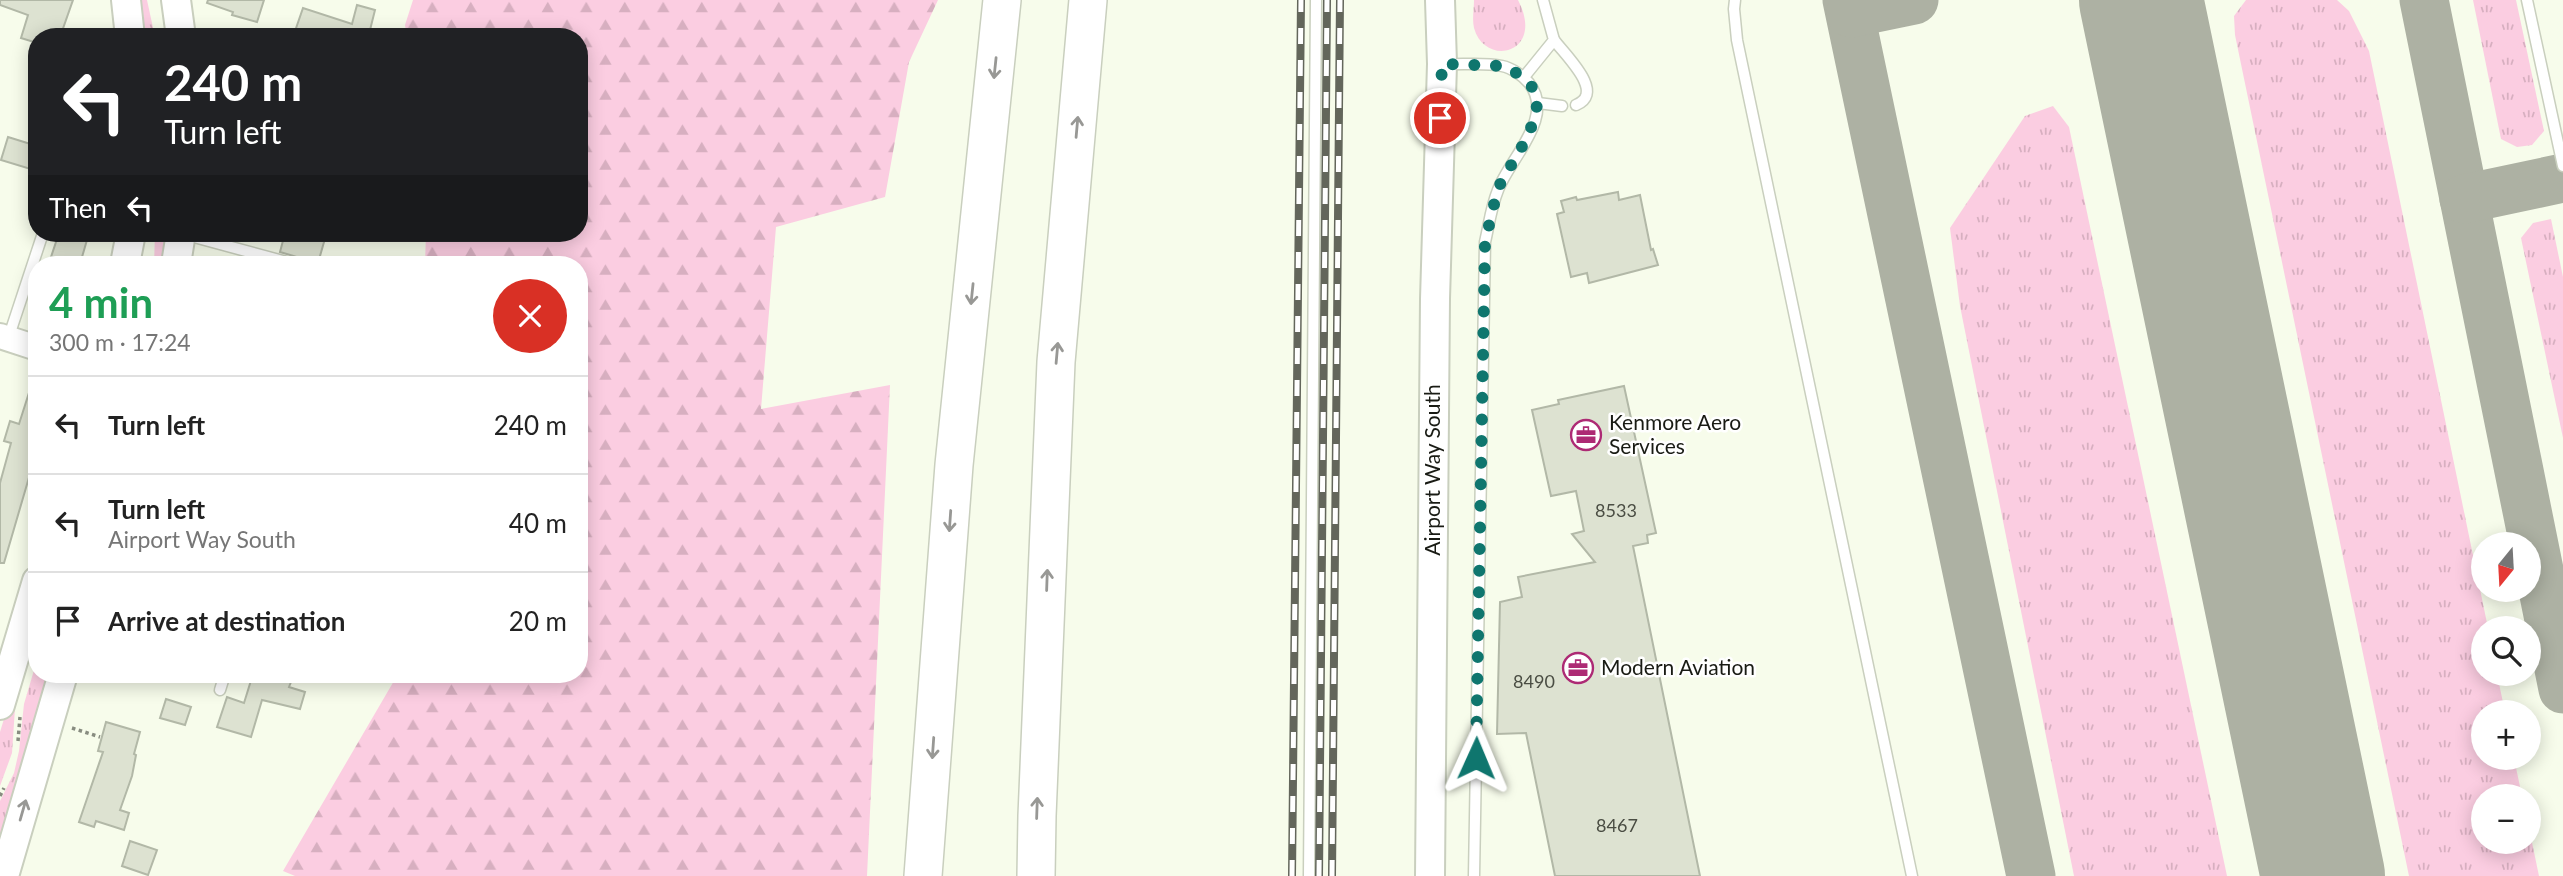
<!DOCTYPE html>
<meta charset="utf-8">
<style>
:root{--surface:#fff;--page:#f2f2f2;--text:#222;--muted:#767676;--line:#e0e0e0}
body{margin:0;font-family:Lato,sans-serif;background:var(--page);color:var(--text);height:100vh;display:flex;flex-direction:column;font-size:26px;white-space:nowrap}
*{box-sizing:border-box;margin:0}
p{font-size:23px;color:var(--muted)}
.icon{flex:none;width:38px;height:38px;fill:none;stroke:currentColor;stroke-width:2;stroke-linecap:round;stroke-linejoin:round}
.map{position:relative;flex:1;overflow:hidden}
.side{position:absolute;left:28px;top:256px;width:560px;height:427px;display:flex;flex-direction:column;background:var(--surface);border-radius:28px;box-shadow:0 4px 18px #0003}
.side>*{flex:none}
.banner{position:absolute;left:28px;top:28px;width:560px;height:214px;border-radius:28px;box-shadow:0 4px 18px #0003;background:#202124;color:#fff;overflow:hidden}
.needle{width:46px;rotate:198deg}
.fabs{position:absolute;left:2471px;top:532px;display:grid;gap:14px}
.fabs a{display:grid;place-items:center;width:70px;height:70px;border-radius:50%;background:var(--surface);box-shadow:0 4px 18px #0003;font-size:35px}
.pin{position:absolute;display:grid;place-items:center;width:60px;height:60px;color:#fff;margin:-30px;border:4px solid #fff;border-radius:50%;box-shadow:0 2px 7px #0007}
.me{position:absolute;width:77px;margin:-38px;rotate:1deg;stroke-linejoin:round;filter:drop-shadow(0 0 5px #0008)}
.turn{display:flex;align-items:center;gap:24px;height:147px;padding:0 21px;font-size:32px}
.turn .icon{width:91px;height:91px;stroke-width:2.5}
.turn b{display:block;font-size:49px;line-height:60px}
.then{display:flex;align-items:center;height:66px;padding:0 21px;background:#0003;gap:14px;font-size:26px}
.round{display:grid;place-items:center;flex:none;width:74px;height:74px;border-radius:37px;background:var(--page)}
.summary{display:flex;align-items:center;justify-content:space-between;height:119px;padding:0 21px}
h1{font-size:42px;font-weight:700;line-height:52px;color:#1e9e55}
ul{padding:0;list-style:none}
li{display:flex;align-items:center;gap:21px;height:98px;padding:0 21px;border-top:2px solid var(--line)}
li div{flex:1}
li b{display:block;font-size:26px}
li em{font-style:normal}
.map>svg:first-child{display:block}
.grass{fill:url(#grass-tufts)}
.forest{fill:url(#forest-firs)}
.lines{fill:none;stroke-linecap:round;stroke-linejoin:round}
.taxiway{stroke:#adb1a3;stroke-width:49}
.runway{stroke:#adb1a3;stroke-width:124}
.building{fill:#dde2d1;stroke:#b2b8a7;stroke-width:2}
.service-casing{stroke:#c9cfbe;stroke-width:13}
.tertiary-casing{stroke:#c9cfbe;stroke-width:28}
.secondary-casing{stroke:#c9cfbe;stroke-width:32}
.motorway-casing{stroke:#c9cfbe;stroke-width:40}
.path{stroke:#888c80;stroke-width:3.5;stroke-dasharray:3.5 3.5;stroke-linecap:butt}
.service{stroke:#fff;stroke-width:10}
.tertiary{stroke:#fff;stroke-width:24}
.secondary{stroke:#fff;stroke-width:28}
.motorway{stroke:#fff;stroke-width:37}
.rail-casing{stroke:#63665b;stroke-width:8}
.rail{stroke:#fff;stroke-width:5;stroke-dasharray:16;stroke-linecap:butt}
.oneway{stroke:#989895}
.route{stroke:#0f766e;stroke-width:12;stroke-dasharray:0 21.6}
.labels{text-anchor:middle;stroke-width:5;stroke-linejoin:round;paint-order:stroke}
.number-label{font-size:18px;fill:#4a4d43}
.poi-label{font-size:21px;fill:#191b14;stroke:#fff;text-anchor:start}
.street-label{font-size:21px;fill:#191b14;stroke:#fff}
</style>
<div class="map">
<svg width="2563" height="876" viewBox="0 0 2563 876">
<defs>
<pattern id="grass-tufts" width="24" height="20" patternUnits="userSpaceOnUse" patternTransform="scale(1.75)"><rect width="24" height="20" fill="#fbcde1"/><path d="M3 7l-1-3M5 7V3M7 7l1-3M15 17l-1-3M17 17v-4M19 17l1-3" fill="none" stroke="#d7afc0"/></pattern>
<pattern id="forest-firs" width="22" height="20" patternUnits="userSpaceOnUse" patternTransform="scale(1.75)"><rect width="22" height="20" fill="#fbcde1"/><path d="M5 1l3.5 6h-7zM16 11l3.5 6h-7z" fill="#d7afc0"/></pattern>
</defs>
<rect width="100%" height="100%" fill="#f7fceb"/>
<!-- grass -->
<g class="grass">
<polygon points="133,0 147,0 155,37 138,37"/>
<path d="M1474,0H1518C1546,54 1485,68 1474,28C1472,19 1474,9 1474,0Z"/>
<polygon points="2246,0 2337,0 2349,11 2369,51 2488,628 2483,628 2483,674 2497,674 2505,712 2483,712 2483,758 2514,758 2522,796 2483,796 2483,842 2529,842 2529,828 2539,876 2409,876 2235,35 2234,16"/>
<polygon points="2473,0 2516,0 2544,131 2532,145 2517,147 2501,139"/>
<polygon points="2053,106 2069,127 2227,876 2074,876 1960,306 1950,228 2025,116"/>
<polygon points="2551,219 2563,277 2563,438 2521,238 2533,223"/>
<polygon points="155,233 170,233 165,264 154,264"/>
<polygon points="37,611 37,634 15,708 12,753 0,786 0,732"/>
<polygon points="37,660 37,674 50,674 0,846 0,801 14,773 19,751 24,704"/>
</g>
<!-- forest -->
<polygon class="forest" points="413,0 938,0 909,62 885,197 776,227 761,409 890,385 867,876 295,876 283,871 398,674 579,674 579,264 425,264 426,233 579,233 579,37 407,37 405,25"/>
<g class="lines">
<!-- taxiway -->
<g class="taxiway">
<polyline points="1847,0 2031,876"/>
<polyline points="2424,0 2563,689"/>
<polyline points="1851,13 1914,0"/>
<polyline points="2464,199 2563,178"/>
</g>
<!-- runway -->
<polyline class="runway" points="2141,0 2323,876"/>
</g>
<!-- building -->
<g class="building">
<polygon points="0,0 73,0 60,37 37,37 37,43 21,38 28,15 0,5"/>
<polygon points="208,0 264,0 257,22 232,15 233,12 207,3"/>
<polygon points="357,5 375,10 370,30 381,34 381,37 293,37 303,8 352,24"/>
<polygon points="8,137 37,146 37,171 1,160"/>
<polygon points="1618,192 1619,200 1640,195 1651,250 1653,249 1658,265 1589,283 1587,273 1571,277 1557,214 1564,212 1561,201 1576,197 1577,200"/>
<polygon points="59,233 89,233 80,264 51,257"/>
<polygon points="285,233 316,233 326,235 318,263 304,260 301,264 297,257 280,252"/>
<polygon points="34,377 37,377 37,450 4,563 0,563 0,483 11,443 4,441 10,421 19,424"/>
<polygon points="1624,386 1656,533 1647,535 1648,543 1633,546 1700,876 1555,876 1526,733 1497,734 1500,602 1522,597 1518,577 1595,562 1572,534 1584,531 1576,491 1551,496 1532,410 1559,404 1558,400"/>
<polygon points="253,674 266,674 291,682 289,687 305,692 300,709 262,700 251,737 217,727 227,697 244,703"/>
<polygon points="166,699 191,707 185,725 160,718"/>
<polygon points="106,722 140,732 134,754 136,755 132,776 120,810 129,813 124,830 96,821 94,827 79,822 103,752 98,751"/>
<polygon points="130,841 157,850 148,875 122,866"/>
</g>
<g class="lines">
<!-- service casing -->
<g class="service-casing">
<g id="service">
<polyline points="1735,0 1734,9 1737,40 1912,876"/>
<polyline points="2527,0 2563,166"/>
<path d="M1554,40C1566,56 1606,93 1576,105"/>
<path d="M1443,64C1461,65 1484,62 1502,66C1512,68 1523,76 1529,83C1556,117 1510,158 1498,190C1491,207 1489,225 1485,242L1474,876"/>
<polyline points="1524,77 1554,40 1543,0"/>
<polyline points="1538,103 1562,106"/>
<polyline points="183,234 294,264"/>
<polyline points="8,339 43,233"/>
<polyline points="220,690 225,674"/>
<polyline points="1309,876 1316,0"/>
</g>
</g>
<!-- tertiary casing -->
<g class="tertiary-casing">
<polyline id="tertiary" points="0,336 37,348"/>
</g>
<!-- secondary casing -->
<g class="secondary-casing">
<g id="secondary">
<polyline points="126,0 130,37"/>
<polyline points="176,0 181,37"/>
<polyline points="125,264 131,233"/>
<polyline points="176,264 181,233"/>
<polyline points="0,705 37,581"/>
<polyline points="4,876 63,674"/>
<polyline points="1430,876 1435,299 1442,64 1440,0"/>
</g>
</g>
<!-- motorway casing -->
<g class="motorway-casing">
<g id="motorway">
<polyline points="923,876 954,465 1002,0"/>
<polyline points="1036,876 1037,816 1056,362 1088,0"/>
</g>
</g>
<!-- path -->
<g class="path">
<polyline points="72,728 100,737"/>
<polyline points="18,741 20,717"/>
<polyline points="0,796 4,788"/>
</g>
<!-- service -->
<use href="#service" class="service"/>
<!-- tertiary -->
<use href="#tertiary" class="tertiary"/>
<!-- secondary -->
<use href="#secondary" class="secondary"/>
<!-- motorway -->
<use href="#motorway" class="motorway"/>
<!-- rail casing -->
<g class="rail-casing">
<g id="rail">
<polyline points="1292,876 1301,0"/>
<polyline points="1319,876 1327,0"/>
<polyline points="1332,876 1340,0"/>
</g>
</g>
<!-- rail -->
<use href="#rail" class="rail"/>
</g>
<!-- one-way arrows -->
<defs><path id="oneway-shaft" d="M-6 0H5M1.5-3L5.5 0L1.5 3" fill="none" stroke-width="1.6" stroke-linecap="round" stroke-linejoin="round" transform="scale(1.75)"/></defs>
<g class="oneway">
<use href="#oneway-shaft" transform="translate(995 68) rotate(96)"/>
<use href="#oneway-shaft" transform="translate(1077 127) rotate(-85)"/>
<use href="#oneway-shaft" transform="translate(972 294) rotate(96)"/>
<use href="#oneway-shaft" transform="translate(1057 353) rotate(-85)"/>
<use href="#oneway-shaft" transform="translate(950 521) rotate(94)"/>
<use href="#oneway-shaft" transform="translate(1047 580) rotate(-88)"/>
<use href="#oneway-shaft" transform="translate(933 748) rotate(94)"/>
<use href="#oneway-shaft" transform="translate(1037 808) rotate(-88)"/>
<use href="#oneway-shaft" transform="translate(23 810) rotate(-74)"/>
</g>
<g class="lines">
<!-- route -->
<polyline class="route" points="1440,118 1442,64 1503,66 1524,77 1536,92 1537,114 1524,143 1498,188 1485,242 1476,758"/>
</g>
<!-- icons -->
<defs>
<g id="office-ring" transform="scale(1.575)"><circle r="9.5" fill="#fff" stroke="#ad2a74" stroke-width="1.5"/><path d="M-6-3h4V-5.5h4V-3h4V5H-6ZM-1-4.5V-3h2v-1.5ZM-6 0V1H6V0Z" fill="#ad2a74"/></g>
</defs>
<g fill-rule="evenodd">
<use href="#office-ring" x="1586" y="435"/>
<use href="#office-ring" x="1578" y="668"/>
</g>
<g class="labels">
<!-- number labels -->
<g class="number-label">
<text x="1616" y="517">8533</text>
<text x="1534" y="688">8490</text>
<text x="1617" y="832">8467</text>
</g>
<!-- poi labels -->
<g class="poi-label">
<text x="1609" y="430">Kenmore Aero<tspan x="1609" dy="24">Services</tspan></text>
<text x="1601" y="675">Modern Aviation</text>
</g>
<!-- street labels -->
<g class="street-label">
<text transform="translate(1433 470) rotate(-90)" y="7">Airport Way South</text>
</g>
</g>
</svg>
<div class="fabs">
<a><svg class="needle" viewBox="-14 -14 28 28"><path d="M0-13l5 13h-10z" fill="#e53935"/><path d="M0 13l5-13h-10z" fill="#767676"/></svg></a>
<a><svg class="icon" aria-label="search" viewBox="0 0 24 24"><circle cx="10" cy="10" r="6"/><path d="M15 15l6 6"/></svg></a>
<a>+</a>
<a>−</a>
</div>
<div class="pin" style="left:1440px;top:118px;background:#d93025"><svg class="icon" aria-label="arrive" viewBox="0 0 24 24"><path d="M6 21V4h12l-3 4 3 4H6"/></svg></div>
<svg class="me" style="left:1476px;top:758px" viewBox="-20 -20 40 40"><path d="M0-17L14 15 0 8-14 15z" fill="#0f766e" stroke="#fff" stroke-width="4"/></svg>
<div class="banner">
<div class="turn"><svg class="icon" aria-label="left" viewBox="0 0 24 24"><path d="M17 20v-9H6M10 6l-5 5 5 5"/></svg><div><b>240 m</b>Turn left</div></div>
<div class="then">Then<svg class="icon" aria-label="left" viewBox="0 0 24 24"><path d="M17 20v-9H6M10 6l-5 5 5 5"/></svg></div>
</div>
<section class="side">
<div class="summary"><div><h1>4 min</h1><p>300 m · 17:24</p></div><a class="round" style="background:#d93025;color:#fff"><svg class="icon" aria-label="close" viewBox="0 0 24 24"><path d="M6 6l12 12M18 6L6 18"/></svg></a></div>
<ul>
<li><svg class="icon" aria-label="left" viewBox="0 0 24 24"><path d="M17 20v-9H6M10 6l-5 5 5 5"/></svg><div><b>Turn left</b></div><em>240 m</em></li>
<li><svg class="icon" aria-label="left" viewBox="0 0 24 24"><path d="M17 20v-9H6M10 6l-5 5 5 5"/></svg><div><b>Turn left</b><p>Airport Way South</p></div><em>40 m</em></li>
<li><svg class="icon" aria-label="arrive" viewBox="0 0 24 24"><path d="M6 21V4h12l-3 4 3 4H6"/></svg><div><b>Arrive at destination</b></div><em>20 m</em></li>
</ul>
</section>
</div>
